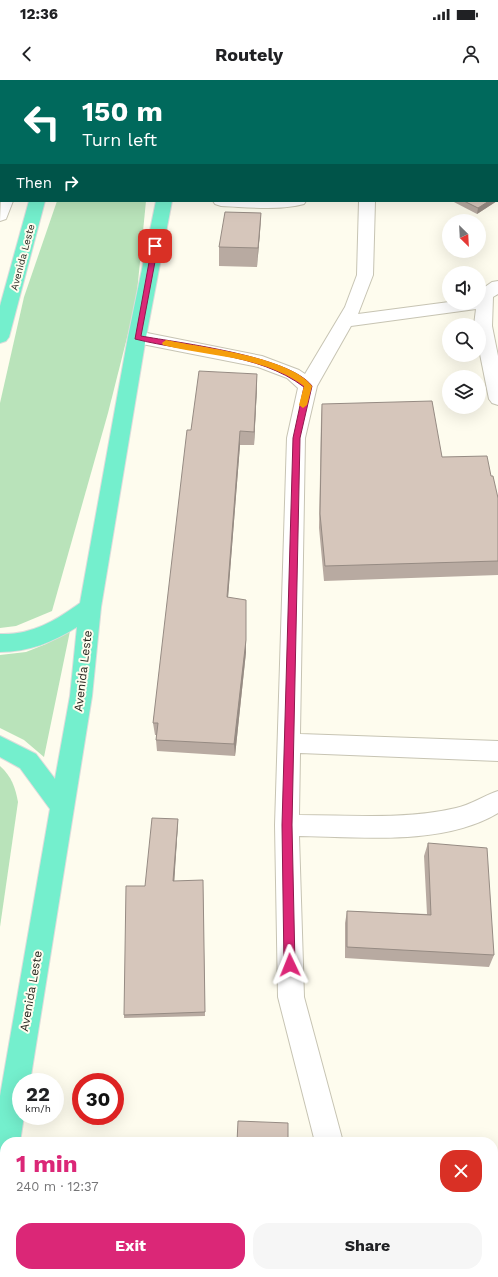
<!DOCTYPE html>
<meta charset="utf-8">
<style>
:root{--surface:#fff;--page:#f6f6f6;--text:#202124;--muted:#757577;--accent:#db2777}
body{margin:0;font-family:"Work Sans",sans-serif;background:var(--page);color:var(--text);height:100vh;display:flex;flex-direction:column;font-size:15px;white-space:nowrap}
*{box-sizing:border-box;margin:0}
p{font-size:13px;color:var(--muted)}
.icon{flex:none;width:22px;height:22px;fill:none;stroke:currentColor;stroke-width:2;stroke-linecap:round;stroke-linejoin:round}
.map{position:relative;flex:1;overflow:hidden}
.sheet{position:absolute;left:0px;top:1057px;width:498px;height:140px;display:flex;flex-direction:column;background:var(--surface);border-radius:16px 16px 0 0;box-shadow:0 4px 16px #0002}
.sheet>*{flex:none}
.hud{position:absolute;left:0px;top:0px;width:498px;height:122px;box-shadow:0 4px 16px #0002;background:#00695c;color:#fff;overflow:hidden}
.needle{width:26px;rotate:156deg}
.buttons{position:absolute;left:442px;top:134px;display:grid;gap:8px}
.buttons a{display:grid;place-items:center;width:44px;height:44px;border-radius:50%;background:var(--surface);box-shadow:0 4px 16px #0002;font-size:20px}
.speed{position:absolute;left:12px;top:993px;display:flex;gap:8px;font-size:20px;font-weight:700;text-align:center}
.speed>*{display:grid;place-content:center;width:52px;height:52px;border-radius:50%;background:var(--surface);box-shadow:0 4px 16px #0002;line-height:1}
.speed small{font-size:10px;font-weight:400}
.speed .limit{border:6px solid #d22;background:#fff;color:#111}
.pin{position:absolute;display:grid;place-items:center;width:34px;height:34px;color:#fff;margin:-17px;border-radius:8px;box-shadow:0 2px 6px #0006}
.me{position:absolute;width:44px;margin:-22px;rotate:358deg;stroke-linejoin:round;filter:drop-shadow(0 0 3px #0008)}
.turn{display:flex;align-items:center;gap:14px;height:84px;padding:0 16px;font-size:18px}
.turn .icon{width:52px;height:52px;stroke-width:2.5}
.turn b{display:block;font-size:28px;line-height:34px}
.then{display:flex;align-items:center;height:38px;padding:0 16px;background:#0003;gap:8px;font-size:15px}
.round{display:grid;place-items:center;flex:none;width:42px;height:42px;border-radius:16px;background:var(--page)}
.summary{display:flex;align-items:center;justify-content:space-between;height:68px;padding:0 16px}
h1{font-size:24px;font-weight:700;line-height:30px;color:var(--accent)}
.cta{display:flex;gap:8px;margin-top:auto;padding:8px 16px}
.cta a{flex:1;height:46px;border-radius:16px;background:var(--accent);color:#fff;font-size:16px;font-weight:700;line-height:46px;text-align:center}
.cta a+a{background:var(--page);color:var(--text)}
.status{display:flex;justify-content:space-between;align-items:center;height:28px;padding:0 20px;background:var(--surface);direction:ltr}
.status svg{height:11px;fill:currentColor}
header{display:flex;justify-content:space-between;align-items:center;height:52px;padding:0 16px;background:var(--surface);font-size:18px;font-weight:700}
.map>svg:first-child{display:block}
.green{fill:#b9e3ba}
.lines{fill:none;stroke-linecap:round;stroke-linejoin:round}
.minor-casing{stroke:#c7c4b3;stroke-width:2}
.major-casing{stroke:#dddcdb;stroke-width:2}
.minor{fill:#fff;fill-rule:evenodd}
.major{fill:#74efcd;fill-rule:evenodd}
.wall{fill:#b8aaa1}
.shaded-wall{fill:#968b83}
.building{fill:#d6c6bb;stroke:#968b83}
.route{fill:#db2777;stroke:#8e194d}
.slow{fill:#f59e0b}
.labels{text-anchor:middle;stroke-width:4;stroke-linejoin:round;paint-order:stroke}
.far-street-label{font-size:10px;fill:#282720;stroke:#fefcee}
.street-label{font-size:12px;fill:#282720;stroke:#fefcee}
</style>
<div class="status"><b>12:36</b><svg viewBox="0 0 49 12"><path d="M0 12V9h3v3zM5 12V6h3v6zM10 12V3h3v9zM15 12V0h3v12zM26 1h20v11H26zM47 4h2v5h-2z"/></svg></div>
<header><svg class="icon" aria-label="back" viewBox="0 0 24 24"><path d="M15 5l-7 7 7 7"/></svg>Routely<svg class="icon" aria-label="person" viewBox="0 0 24 24"><circle cx="12" cy="8" r="4"/><path d="M4 21q1-7 8-7t8 7"/></svg></header>
<div class="map">
<svg width="498" height="1197" viewBox="0 0 498 1197">
<rect width="100%" height="100%" fill="#fefcee"/>
<!-- green -->
<g class="green">
<polygon points="57,121 146,121 136,222 108,333 52,531 16,546 0,548 0,323 24,217"/>
<polygon points="70,551 44,677 24,660 0,648 0,575 26,572 46,564"/>
<path d="M0,686C12,697 15,707 18,722L0,847Z"/>
</g>
<g class="lines">
<!-- minor casing -->
<g class="minor-casing">
<g id="minor">
<rect x="381" y="0" width="14" height="1"/>
<polygon points="464,0 490,0 491,1 463,1"/>
<rect x="497" y="32" width="1" height="8"/>
<rect x="0" y="44" width="1" height="9"/>
<polygon points="1,117 1,121 13,121 6,139 0,141"/>
<path d="M213,121H306L304,124C277,131 248,127 221,126L215,124Z"/>
<path d="M359,121H375L373,195L358,234L449,222V223H479V211L492,202L498,201V214L493,217L492,246L498,276V325L492,323L489,319L479,269V245H474L476,229L351,246L317,306L305,358L300,654L498,661V681L300,673L299,735C351,735 405,740 456,728C471,725 483,716 498,711V733C443,766 361,757 299,756L304,917L343,1062H315L278,917L275,745L287,358L298,308L287,298L258,287L137,263L131,261L128,257L131,253L137,251L262,276L299,290L305,294L345,227L357,195Z"/>
<polygon points="357,1192 387,1192 389,1197 359,1197"/>
</g>
</g>
<!-- major casing -->
<g class="major-casing">
<g id="major">
<polygon points="52,0 66,0 67,1 53,1"/>
<polygon points="29,121 45,121 9,257 6,261 0,263 0,226"/>
<path d="M156,121H172L146,257L101,527L92,616L30,1002H21V1036H24L20,1062H5V1111L0,1113V1016L50,729L20,688L0,677V656L36,674L55,699L70,616L77,547C53,562 29,572 0,572V554C32,555 55,541 80,523L128,257Z"/>
</g>
</g>
<!-- minor -->
<use href="#minor" class="minor"/>
<!-- major -->
<use href="#major" class="major"/>
</g>
<!-- wall -->
<g class="wall">
<polygon points="452,121 497,121 477,134"/>
<polygon points="261,133 260,152 257,187 219,186 219,167"/>
<polygon points="257,294 257,307 254,365 240,365 228,518 246,572 235,676 157,671 156,660 157,655 155,655 153,643 191,350"/>
<polygon points="322,324 442,377 491,396 498,418 498,495 324,501 319,448 321,339"/>
<polygon points="178,739 178,743 174,801 203,805 205,936 124,938 124,935 145,806"/>
<polygon points="428,763 494,875 489,887 345,878 345,843 347,831 427,834 424,776"/>
<polygon points="442,1192 493,1192 498,1197 442,1197"/>
</g>
<!-- shaded-wall -->
<g class="shaded-wall">
<polygon points="489,121 497,121 477,134 478,128"/>
<polygon points="261,133 260,152 257,187 258,168"/>
<polygon points="257,294 257,307 254,365 254,352"/>
<polygon points="240,351 240,365 227,530 227,517"/>
<polygon points="246,520 246,572 235,676 234,664"/>
<polygon points="178,739 178,743 174,806 173,801"/>
</g>
<!-- building -->
<g class="building">
<polygon points="497,77 498,77 498,89 497,92"/>
<polygon points="497,105 498,105 498,115 497,116"/>
<polygon points="464,121 489,121 478,128"/>
<polygon points="225,132 261,133 258,168 219,167"/>
<polygon points="199,291 257,294 254,352 240,351 227,517 246,520 246,560 234,664 156,660 158,643 153,643 183,384 187,350 191,350"/>
<polygon points="432,321 442,377 487,376 491,396 493,396 498,418 498,481 325,486 320,434 322,324"/>
<polygon points="152,738 178,739 173,801 203,800 205,932 124,935 126,806 145,806"/>
<polygon points="428,763 487,768 494,875 347,867 347,831 431,835"/>
<polygon points="238,1041 288,1043 288,1062 237,1062"/>
<polygon points="493,1102 498,1103 498,1197 448,1197 448,1192 493,1192"/>
<polygon points="100,1192 166,1192 169,1197 102,1197"/>
<polygon points="239,1192 275,1192 274,1197 239,1197"/>
</g>
<!-- route -->
<path class="route" d="M155,164L158,166L141,256C180,263 289,276 312,306L300,358L292,745L295,885L294,889L290,890L286,889L284,885L282,745L293,358L304,307C258,272 190,273 135,259L152,166Z"/>
<!-- slow -->
<path class="slow" d="M166,260C203,268 289,276 312,306L307,325L303,328L299,325L304,306C264,276 211,277 163,265L162,263Z"/>
<g class="labels">
<!-- far-street labels -->
<g class="far-street-label">
<text transform="translate(22 177) rotate(-75)" y="4">Avenida Leste</text>
</g>
<!-- street labels -->
<g class="street-label">
<text transform="translate(83 591) rotate(-83)" y="4">Avenida Leste</text>
<text transform="translate(31 911) rotate(-80)" y="4">Avenida Leste</text>
</g>
</g>
</svg>
<div class="buttons">
<a><svg class="needle" viewBox="-14 -14 28 28"><path d="M0-13l5 13h-10z" fill="#e53935"/><path d="M0 13l5-13h-10z" fill="#757577"/></svg></a>
<a><svg class="icon" aria-label="sound" viewBox="0 0 24 24"><path d="M4 9h4l5-4v14l-5-4H4zM17 9q2 3 0 6"/></svg></a>
<a><svg class="icon" aria-label="search" viewBox="0 0 24 24"><circle cx="10" cy="10" r="6"/><path d="M15 15l6 6"/></svg></a>
<a><svg class="icon" aria-label="layers" viewBox="0 0 24 24"><path d="M12 4l9 5-9 5-9-5zM3 14l9 5 9-5"/></svg></a>
</div>
<div class="speed"><div>22<small>km/h</small></div><div class="limit">30</div></div>
<div class="pin" style="left:155px;top:166px;background:#d93025"><svg class="icon" aria-label="arrive" viewBox="0 0 24 24"><path d="M6 21V4h12l-3 4 3 4H6"/></svg></div>
<svg class="me" style="left:290px;top:885px" viewBox="-20 -20 40 40"><path d="M0-17L14 15 0 8-14 15z" fill="#db2777" stroke="#fff" stroke-width="4"/></svg>
<div class="hud">
<div class="turn"><svg class="icon" aria-label="left" viewBox="0 0 24 24"><path d="M17 20v-9H6M10 6l-5 5 5 5"/></svg><div><b>150 m</b>Turn left</div></div>
<div class="then">Then<svg class="icon" aria-label="right" viewBox="0 0 24 24"><path d="M7 20v-9h11M14 6l5 5-5 5"/></svg></div>
</div>
<section class="sheet">
<div class="summary"><div><h1>1 min</h1><p>240 m · 12:37</p></div><a class="round" style="background:#d93025;color:#fff"><svg class="icon" aria-label="close" viewBox="0 0 24 24"><path d="M6 6l12 12M18 6L6 18"/></svg></a></div>
<div class="cta"><a>Exit</a><a>Share</a></div>
</section>
</div>
